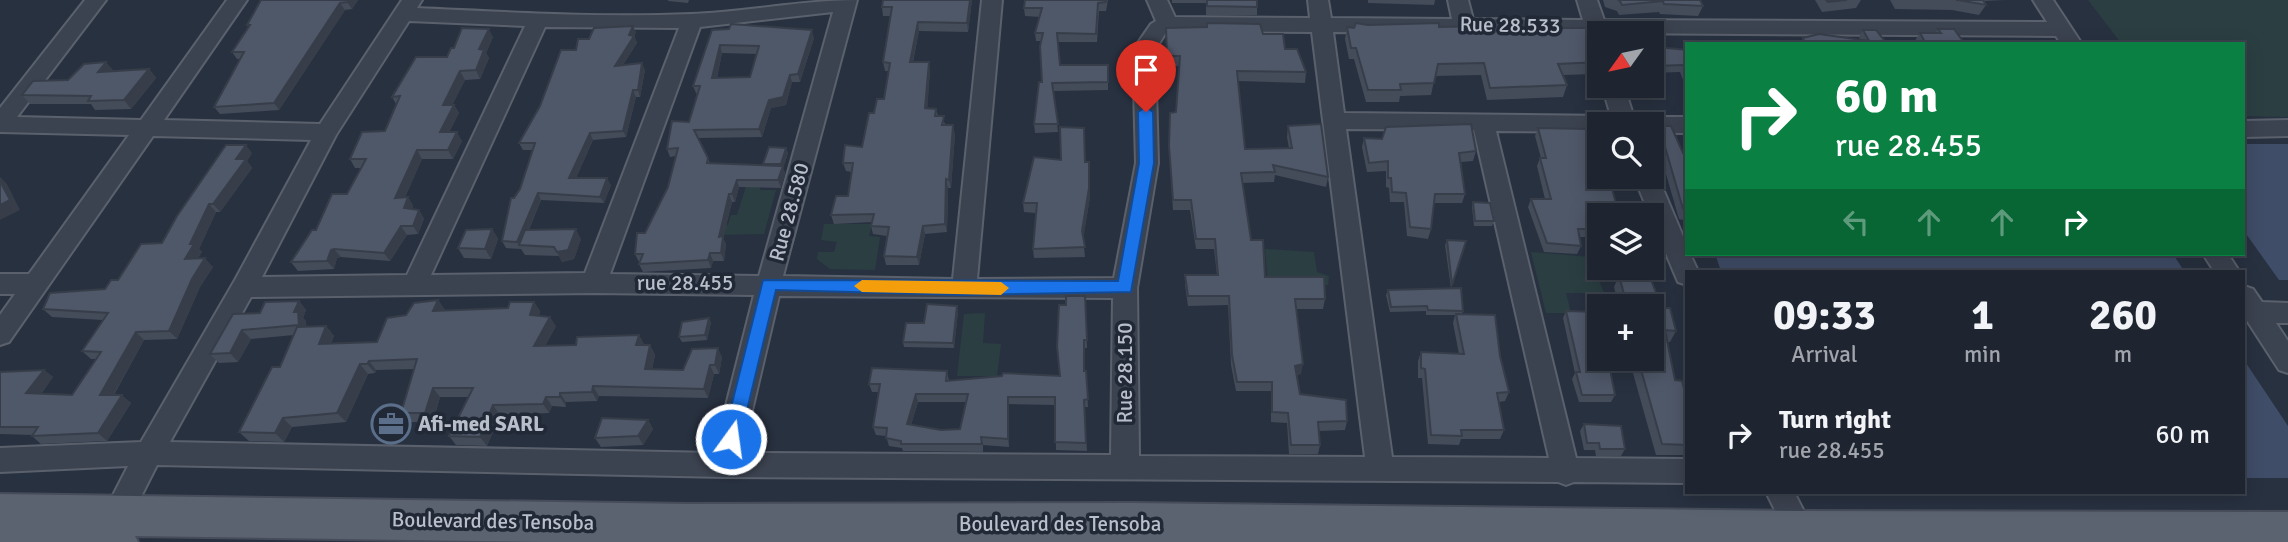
<!DOCTYPE html>
<style>
:root{--surface:#1e2530;--page:#262d38;--text:#f1f3f6;--muted:#a1a5ab;--line:#3c424c}
body{margin:0;font-family:Signika,sans-serif;background:var(--page);color:var(--text);height:100vh;display:flex;flex-direction:column;font-size:26px;white-space:nowrap}
*{box-sizing:border-box;margin:0}
p{font-size:23px;color:var(--muted)}
.icon{flex:none;width:38px;height:38px;fill:none;stroke:currentColor;stroke-width:2;stroke-linecap:round;stroke-linejoin:round}
.map{position:relative;flex:1;overflow:hidden}
.drawer{position:absolute;left:1685px;top:270px;width:560px;height:224px;display:flex;flex-direction:column;background:var(--surface);border-radius:0px;box-shadow:0 4px 18px #0003,0 0 0 2px var(--line)}
.drawer>*{flex:none}
.banner{position:absolute;left:1685px;top:42px;width:560px;height:214px;border-radius:0px;box-shadow:0 4px 18px #0003,0 0 0 2px var(--line);background:#0b8043;color:#fff;overflow:hidden}
.needle{width:46px;rotate:237deg}
.controls{position:absolute;left:1587px;top:21px;display:grid;gap:14px}
.controls a{display:grid;place-items:center;width:77px;height:77px;border-radius:0px;background:var(--surface);box-shadow:0 4px 18px #0003,0 0 0 2px var(--line);font-size:35px}
.pin{position:absolute;display:grid;place-items:center;width:60px;height:60px;color:#fff;margin:-72px -30px;border-radius:50% 50% 50% 0;rotate:-45deg;box-shadow:0 0 7px #0007}
.pin .icon{rotate:45deg}
.me{position:absolute;width:77px;margin:-38px;rotate:14deg;stroke-linejoin:round;filter:drop-shadow(0 0 5px #0008)}
.turn{display:flex;align-items:center;gap:24px;height:147px;padding:0 35px;font-size:32px}
.turn .icon{width:91px;height:91px;stroke-width:2.5}
.turn b{display:block;font-size:49px;line-height:60px}
.lanes{display:flex;align-items:center;height:66px;padding:0 35px;background:#0003;justify-content:center;gap:35px;direction:ltr}
.lanes .off{opacity:.35}
.eta{display:flex;justify-content:space-evenly;align-items:center;height:119px;text-align:center}
.eta b{font-size:42px;font-weight:700;line-height:49px}
ul{padding:0;list-style:none}
li{display:flex;align-items:center;gap:21px;height:91px;padding:0 35px}
li div{flex:1}
li b{display:block;font-size:26px}
li em{font-style:normal}
.map>svg:first-child{display:block}
.green{fill:#2b3f42}
.water{fill:#404d68}
.lines{fill:none;stroke-linecap:round;stroke-linejoin:round}
.street-casing{stroke:#5a616d;stroke-width:4}
.primary-casing{stroke:#464c59;stroke-width:4}
.street{fill:#3c4350;fill-rule:evenodd}
.primary{fill:#5b6270;fill-rule:evenodd}
.wall{fill:#444c5a;fill-rule:evenodd}
.shaded-wall{fill:#373e4a}
.building{fill:#4f5869;stroke:#373e4a;stroke-width:2;fill-rule:evenodd}
.route{fill:#1a73e8;stroke:#114b97;stroke-width:2}
.slow{fill:#f59e0b}
.labels{text-anchor:middle;stroke-width:7;stroke-linejoin:round;paint-order:stroke}
.street-label{font-size:21px;fill:#b9bfca;stroke:#212836}
.poi-label{font-size:21px;font-weight:bold;fill:#b9bfca;stroke:#212836;text-anchor:start}
</style>
<div class="map">
<svg width="2288" height="542" viewBox="0 0 2288 542">
<rect width="100%" height="100%" fill="#283140"/>
<!-- green -->
<g class="green">
<polygon points="2088,0 2288,0 2288,117 2244,116 2244,44 2103,44 2121,43"/>
<polygon points="747,183 760,183 760,190 776,190 764,234 717,235 720,225 728,225 731,215 737,215"/>
<polygon points="824,224 872,224 869,236 880,237 875,270 830,269 817,259 818,252 834,252 837,242 821,240"/>
<polygon points="1265,249 1314,252 1317,272 1329,276 1328,285 1268,284"/>
<polygon points="1531,252 1590,257 1604,293 1566,293 1571,313 1546,313"/>
<polygon points="985,313 983,343 1001,344 997,376 957,376 964,314"/>
</g>
<!-- water -->
<g class="water">
<polygon points="2244,144 2288,144 2288,280 2279,280 2244,231"/>
<polygon points="1715,254 2173,254 2184,271 1721,271"/>
<polygon points="2244,360 2288,426 2288,478 2244,478"/>
</g>
<g class="lines">
<!-- street casing -->
<g class="street-casing">
<g id="street">
<path d="M85,0H106L17,117L141,120L227,0H247L164,120L320,124L402,0H422L417,8C508,12 600,18 691,14C747,12 801,0 857,0L783,276L953,279L982,0H1002L977,279L1114,278L1136,163L1133,50L1151,24L1156,21L1147,0H1167L1175,17L1310,18L1308,0H1328L1331,18L1452,19L1448,0H1468L1473,19L1583,20L1577,0H1597L1604,20L2047,22L2033,0H2053L2082,44H2061L2056,36L1600,33V46L1593,44L1588,33L1333,32L1344,113L1611,116L1602,86H1624L1636,124H1600V132L1496,131L1576,458L1687,459V483L1574,482L1566,485L1558,482L725,477L157,465L118,542H89L128,466L0,472V448L141,442L235,280L311,140L153,136L9,342L0,345V315L15,294H0V274H29L129,135L0,132V108ZM833,12L759,276L610,274L700,27ZM409,21L525,26L407,275L262,277L336,135ZM545,27L679,28L585,273L431,275ZM1171,31L1312,32L1365,457L1139,456L1137,288L1158,163L1155,50L1165,34ZM1346,129L1474,130L1549,458L1392,457ZM594,293L754,295L714,453L170,442L251,297ZM779,296L1113,298L1111,455L742,453Z"/>
<polygon points="1652,117 1687,117 1687,133 1652,133 1652,124 1641,124 1644,119"/>
<polygon points="2288,120 2288,136 2244,137 2244,121"/>
<polygon points="1652,170 1658,177 1687,246 1687,254 1690,254 1698,271 1687,271 1687,285 1678,282 1675,275 1634,177 1652,177"/>
<polygon points="2203,254 2228,254 2239,271 2214,271"/>
<polygon points="2244,286 2253,289 2262,302 2288,303 2288,323 2276,323 2288,341 2288,373 2279,370 2244,316"/>
<polygon points="1766,492 1794,492 1814,531 1810,540 1790,540"/>
</g>
</g>
<!-- primary casing -->
<g class="primary-casing">
<polygon id="primary" points="0,494 689,504 1133,503 1800,511 2288,512 2288,542 543,542 135,536 138,542 0,542"/>
</g>
<!-- street -->
<use href="#street" class="street"/>
<!-- primary -->
<use href="#primary" class="primary"/>
</g>
<!-- wall -->
<g class="wall">
<polygon points="261,0 358,0 352,9 345,10 279,110 220,114 214,107 240,59 237,59 232,52 249,27 247,25"/>
<polygon points="668,0 689,0 688,3 668,1"/>
<polygon points="972,0 968,32 919,31 913,62 930,70 927,108 936,109 938,116 955,134 951,188 948,188 947,232 925,234 919,265 886,265 884,256 887,236 873,234 871,226 872,222 834,224 831,215 848,196 852,172 846,171 843,163 862,147 874,113 884,99 889,71 885,71 883,62 891,16 883,16 882,7"/>
<polygon points="1108,0 1106,11 1099,11 1097,42 1058,42 1060,65 1108,65 1108,90 1054,91 1058,132 1035,133 1034,124 1042,82 1041,41 1036,41 1035,33 1040,17 1025,16 1024,8"/>
<polygon points="1172,0 1257,0 1257,15 1206,15 1206,3 1172,3"/>
<polygon points="1368,0 1435,0 1434,5 1368,3"/>
<polygon points="1603,0 1700,0 1703,6 1698,16 1660,14 1659,12 1619,15 1617,11 1605,7"/>
<polygon points="1815,0 1861,0 1856,8 1822,12"/>
<polygon points="1890,0 2005,0 1983,1 1986,5 1979,15 1952,10 1895,9"/>
<polygon points="1368,25 1549,30 1550,28 1600,62 1595,74 1563,75 1567,85 1563,97 1487,100 1481,75 1435,76 1431,95 1400,96 1399,102 1366,102 1354,59 1349,59 1345,39 1347,27 1354,28"/>
<polygon points="1166,28 1263,34 1285,49 1306,72 1305,83 1238,81 1245,149 1289,148 1287,137 1288,126 1328,177 1326,187 1275,175 1274,182 1242,183 1251,240 1265,277 1325,299 1323,309 1296,309 1301,374 1297,375 1300,394 1347,421 1345,430 1319,431 1320,445 1318,454 1289,454 1287,423 1271,422 1271,391 1236,391 1231,365 1228,305 1188,306 1185,285 1185,275 1217,275 1214,249 1196,249 1190,210 1173,210 1169,146 1176,112 1179,66 1167,67"/>
<polygon points="1938,29 1965,44 1915,44 1914,42 1920,33 1935,33"/>
<path d="M712,30L814,38L800,82H792L786,105L771,108L762,137L698,138L710,163L763,165V164L786,148L788,153L783,168L785,173L781,188L739,187L735,202H732L723,238L726,244L724,261H713L711,268L643,272L639,264L640,262H639L635,254L668,187L676,156L670,157L667,149L689,122L697,93H696L693,86ZM722,53L757,54L750,77L717,78Z"/>
<polygon points="1863,30 1887,44 1800,44 1803,38 1860,40 1859,37"/>
<polygon points="636,32 634,36 637,43 623,65 645,70 640,97 636,97 626,137 593,140 576,178 611,185 604,203 541,200 529,230 581,239 574,259 562,262 559,256 525,255 521,249 506,248 502,241 514,198 520,189 533,150 523,150 519,143 576,50 589,39"/>
<polygon points="493,37 486,53 489,58 480,79 465,80 452,105 454,105 459,113 449,132 462,141 453,159 422,159 405,197 408,197 413,206 412,209 419,210 424,219 418,234 407,235 390,261 341,257 337,258 334,269 298,271 291,262 316,230 347,194 362,168 355,168 350,159 385,131 396,104 392,97 447,57 454,48"/>
<polygon points="1657,47 1687,50 1687,90 1680,72 1652,73 1652,51 1656,50"/>
<polygon points="149,69 156,78 131,109 95,110 91,104 30,104 22,95 68,80 114,71"/>
<polygon points="1659,126 1683,153 1687,153 1687,221 1679,219 1655,136"/>
<polygon points="1538,128 1600,215 1600,237 1579,237 1581,246 1577,254 1544,252 1528,207 1531,199 1545,199 1537,166 1540,158 1541,158 1535,136"/>
<polygon points="1364,138 1476,151 1473,161 1461,162 1465,194 1462,203 1434,203 1431,229 1428,239 1407,236 1404,202 1390,202 1389,188 1386,187 1386,171 1367,172 1362,147"/>
<polygon points="252,153 247,161 252,168 220,212 216,212 199,249 202,252 198,258 213,267 200,287 177,339 144,340 114,395 131,403 107,441 41,444 32,436 33,435 0,434 0,372 44,370 53,377 41,394 72,395 96,359 91,359 82,351 103,320 52,317 43,309 105,289 118,280 162,243"/>
<polygon points="1061,160 1085,162 1090,197 1083,238 1085,257 1034,258 1033,249 1036,213 1024,212 1023,203"/>
<polygon points="1473,202 1494,221 1492,226 1474,226 1472,207"/>
<polygon points="492,229 498,239 491,259 464,258 458,248"/>
<polygon points="1447,240 1466,241 1451,288 1463,311 1462,314 1500,356 1509,392 1505,401 1499,402 1504,430 1500,439 1461,439 1459,445 1428,444 1422,378 1418,378 1418,361 1421,352 1459,354 1453,323 1455,315 1426,315 1426,311 1390,312 1386,295 1388,290 1451,288 1445,245"/>
<polygon points="1619,275 1662,308 1676,331 1670,342 1667,342 1675,380 1687,400 1687,455 1656,455 1629,359 1652,359 1652,306 1619,306 1614,287"/>
<path d="M1085,296L1087,348H1085V371H1086L1088,407H1084L1087,451L1056,450L1055,405L1009,404V447L983,445V452L903,451L902,448L889,446L886,436L876,435L873,427L879,392H872L869,384L947,371L949,381L1060,376L1066,305ZM918,402H966L960,429L941,430L911,425Z"/>
<polygon points="438,300 445,310 444,311 508,308 534,302 540,311 539,316 556,326 545,346 576,345 639,335 644,345 650,345 655,355 652,369 683,370 722,357 719,374 714,374 708,398 599,396 597,401 566,402 566,407 552,406 549,413 500,415 487,446 456,445 449,436 468,397 440,397 433,422 408,422 401,413 414,369 376,370 375,373 368,374 346,422 292,427 284,442 249,441 239,432 280,367 294,335 251,339 238,362 219,363 210,354 260,313 299,301 306,310 303,318 306,321 306,327 326,326 334,336 331,343 377,342 406,315"/>
<polygon points="958,311 954,348 904,347 903,342 924,323"/>
<polygon points="1566,311 1615,395 1611,402 1579,402 1572,379 1575,373 1563,318"/>
<polygon points="711,322 707,340 682,342 679,337"/>
<polygon points="648,420 653,429 643,445 601,447 595,438"/>
<polygon points="1584,424 1625,449 1621,456 1596,456 1595,450 1584,450 1580,431"/>
</g>
<!-- shaded-wall -->
<g class="shaded-wall">
<polygon points="349,0 358,0 352,9 347,2"/>
<polygon points="970,0 972,0 968,32 967,23"/>
<polygon points="340,3 345,10 279,110 274,103"/>
<polygon points="918,22 919,31 911,70 910,62"/>
<polygon points="633,26 636,32 634,36 637,43 618,73 615,66"/>
<polygon points="489,29 493,37 486,53 489,58 480,79 476,70 479,49"/>
<polygon points="812,30 814,38 800,82 798,74"/>
<polygon points="720,45 722,53 715,86 712,78"/>
<polygon points="106,62 114,71 98,72"/>
<polygon points="929,62 930,70 927,117 925,108"/>
<polygon points="642,63 645,70 640,97 638,90"/>
<polygon points="149,69 156,78 131,109 124,100"/>
<polygon points="460,71 465,80 448,114 443,105"/>
<polygon points="790,75 792,82 786,105 771,108 762,137 759,129 769,100"/>
<polygon points="633,90 636,97 626,137 623,131"/>
<polygon points="454,105 459,113 445,141 440,132"/>
<polygon points="953,125 955,134 951,188 949,180"/>
<polygon points="457,132 462,141 453,159 448,150"/>
<polygon points="590,133 593,140 573,185 569,178"/>
<polygon points="246,145 252,153 247,161 252,168 220,212 213,204 236,159"/>
<polygon points="786,148 788,153 783,168 785,173 781,188 778,180 782,167 781,164"/>
<polygon points="417,150 422,159 401,206 395,198"/>
<polygon points="1089,162 1090,197 1083,241 1082,231"/>
<polygon points="0,177 7,184 20,210 0,220"/>
<polygon points="607,178 611,185 604,203 600,197"/>
<polygon points="946,179 948,188 947,232 945,224"/>
<polygon points="737,180 739,187 735,202 732,194"/>
<polygon points="538,193 541,200 522,246 519,245 521,249 517,242"/>
<polygon points="729,194 732,202 723,238 726,244 724,261 721,253 719,237"/>
<polygon points="408,197 413,206 410,217 404,208"/>
<polygon points="209,204 216,212 199,249 202,252 192,267 185,259 190,244"/>
<polygon points="419,210 424,219 418,234 413,226"/>
<polygon points="401,226 407,235 390,261 384,253"/>
<polygon points="923,226 925,234 919,265 917,257"/>
<polygon points="492,229 498,239 491,259 485,249"/>
<polygon points="576,229 581,239 574,259 562,262 557,252"/>
<polygon points="334,249 341,257 337,258 334,269 327,261 331,250"/>
<polygon points="710,253 713,261 711,268 708,260"/>
<polygon points="205,258 213,267 200,287 177,339 169,331 192,279"/>
<polygon points="438,300 445,310 440,321 433,311"/>
<polygon points="299,301 306,310 303,318 306,321 307,334 299,325 294,312"/>
<polygon points="534,302 540,311 536,324 530,315"/>
<polygon points="957,306 958,311 954,348 953,343"/>
<polygon points="550,317 556,326 540,356 534,346"/>
<polygon points="709,318 711,322 707,340 705,335"/>
<polygon points="326,326 334,336 327,353 319,344"/>
<polygon points="242,330 251,339 238,362 230,353"/>
<polygon points="136,332 144,340 109,403 100,395"/>
<polygon points="639,335 644,344 641,354 636,345"/>
<polygon points="650,345 655,355 650,379 645,369"/>
<polygon points="718,348 722,357 719,374 715,365"/>
<polygon points="369,361 376,370 375,373 367,364"/>
<polygon points="360,364 368,374 346,422 337,413"/>
<polygon points="1303,364 1301,374 1294,375 1295,366"/>
<polygon points="710,365 714,374 708,398 704,389"/>
<polygon points="44,370 53,377 36,401 26,393"/>
<polygon points="593,386 599,396 597,401 592,392"/>
<polygon points="433,388 440,397 433,422 425,413"/>
<polygon points="560,393 566,402 566,407 560,397"/>
<polygon points="916,394 918,402 909,432 907,424"/>
<polygon points="122,395 131,403 107,441 98,433"/>
<polygon points="546,397 552,406 549,413 543,404"/>
<polygon points="1008,397 1009,404 1009,447 1008,439"/>
<polygon points="493,405 500,415 487,446 480,437"/>
<polygon points="283,418 292,427 284,442 275,433"/>
<polygon points="648,420 653,429 643,445 638,436"/>
</g>
<!-- building -->
<g class="building">
<polygon points="261,0 349,0 347,2 340,3 274,103 214,107 244,52 232,52 250,25 247,25"/>
<polygon points="883,0 970,0 967,23 918,22 910,62 929,62 925,108 936,109 935,116 944,116 942,125 953,125 949,180 946,179 945,224 923,226 917,257 884,256 889,227 871,226 874,214 831,215 836,196 848,196 853,163 843,163 845,145 862,147 869,113 874,113 877,99 884,99 890,63 883,62 892,7 882,7"/>
<polygon points="1025,0 1106,0 1106,2 1098,3 1096,34 1057,33 1060,65 1108,65 1108,82 1052,83 1058,124 1034,124 1039,82 1042,82 1040,46 1043,33 1035,33 1042,8 1024,8"/>
<polygon points="1207,0 1257,0 1257,7 1207,6"/>
<polygon points="1618,0 1700,0 1703,6 1664,4 1663,1 1622,5 1620,1"/>
<polygon points="1826,0 1847,0 1828,2"/>
<polygon points="1956,0 1983,0 1986,5 1958,0"/>
<polygon points="1207,23 1260,24 1263,34 1283,34 1285,49 1297,49 1306,72 1237,71 1245,149 1292,148 1288,126 1321,124 1328,177 1273,165 1275,172 1241,173 1251,240 1263,240 1265,277 1324,277 1325,299 1295,299 1303,364 1295,366 1300,394 1346,400 1347,421 1318,422 1320,445 1291,445 1288,413 1272,412 1272,382 1237,382 1232,355 1229,296 1188,296 1185,275 1218,275 1215,239 1196,239 1191,200 1173,200 1169,146 1170,113 1176,112 1180,56 1167,56 1166,28 1207,27"/>
<polygon points="1356,23 1368,25 1439,23 1439,27 1491,26 1551,31 1550,28 1586,28 1600,62 1558,64 1567,85 1490,88 1484,63 1438,64 1434,83 1400,84 1401,90 1368,90 1356,48 1351,48 1347,27 1354,28"/>
<path d="M731,24L812,30L798,74L790,75L783,97L769,100L759,129L694,130L708,158L707,163L783,166L778,180H737L732,194H729L719,237L723,236L721,253H710L708,260L639,264L643,254H635L637,233H645L668,187L678,148L667,149L672,121L689,122L700,86H693L712,30L729,29ZM720,45L759,46L750,77L712,78Z"/>
<polygon points="633,26 629,35 634,36 615,66 642,63 638,90 633,90 623,131 590,133 569,178 607,178 600,197 538,193 517,242 502,241 511,198 514,198 520,189 535,143 519,143 540,106 561,50 576,50 578,39 589,39 594,28"/>
<polygon points="462,28 489,29 479,49 484,50 476,70 460,71 443,105 454,105 440,132 457,132 448,150 417,150 395,198 408,197 404,208 419,210 413,226 401,226 384,253 334,249 331,250 327,261 291,262 312,230 316,230 332,194 347,194 366,159 350,159 362,132 385,131 400,96 392,97 416,57 447,57 451,48 454,48"/>
<polygon points="1938,29 1954,29 1965,44 1926,44 1920,33 1941,33"/>
<polygon points="1863,30 1876,30 1887,44 1805,44 1803,38 1819,34 1869,41"/>
<polygon points="1704,42 1732,43 1732,44 1705,44"/>
<polygon points="1657,47 1687,50 1687,74 1684,65 1652,66 1652,51 1657,50"/>
<polygon points="106,62 98,72 149,69 124,100 88,101 91,96 22,95 33,81 68,80 84,64"/>
<polygon points="1471,124 1476,151 1459,153 1465,194 1435,194 1431,229 1410,227 1406,193 1392,192 1391,178 1388,178 1388,161 1369,163 1364,138 1382,139 1386,127"/>
<polygon points="1659,126 1671,126 1683,153 1687,153 1687,210 1683,209"/>
<polygon points="1060,127 1084,128 1085,162 1089,162 1089,188 1082,231 1085,247 1033,249 1037,203 1023,203 1034,157 1061,160"/>
<polygon points="1538,128 1589,129 1600,154 1600,177 1609,177 1619,215 1600,215 1600,229 1578,229 1581,246 1547,243 1531,199 1551,199 1540,158 1546,158"/>
<polygon points="226,145 246,145 236,159 246,159 213,204 209,204 190,244 194,244 185,259 205,258 192,279 169,331 136,332 100,395 122,395 98,433 32,436 38,427 0,427 0,372 44,370 26,393 72,395 101,352 82,351 108,313 43,309 50,293 105,289 111,280 118,280 141,244 162,243 177,216"/>
<polygon points="769,147 786,148 781,164 763,164"/>
<polygon points="0,181 10,200 0,205"/>
<polygon points="1473,202 1490,203 1494,221 1475,221"/>
<polygon points="492,229 485,249 458,248 466,230"/>
<polygon points="576,229 568,250 557,252 554,247 519,245 525,230"/>
<polygon points="1447,240 1466,241 1452,285"/>
<polygon points="1619,275 1650,277 1662,308 1670,308 1676,331 1665,330 1675,380 1682,381 1687,400 1687,445 1662,444 1638,359 1652,359 1652,306 1627,306"/>
<polygon points="1461,288 1463,311 1428,310 1427,306 1391,307 1388,290"/>
<path d="M1066,296H1085L1087,340H1084V371H1086L1088,399L1084,400L1086,443L1055,442V397H1008V439L981,437L982,444H901V441L886,438L887,428L873,427L880,384H869L872,368L947,371L946,381L1002,376L1003,373L1060,376L1057,346L1059,305H1066ZM916,394H968L960,429L941,430L907,424Z"/>
<polygon points="438,300 433,311 508,308 510,302 534,302 530,315 550,317 534,346 576,345 577,337 639,335 636,345 650,345 645,369 683,370 692,349 718,348 715,365 710,365 704,389 593,386 592,392 560,393 560,397 546,397 543,404 493,405 480,437 449,436 473,388 433,388 425,413 401,413 417,359 369,361 367,364 360,364 337,413 283,418 275,433 239,432 272,367 280,367 297,327 326,326 319,344 377,342 387,318 406,315 414,303"/>
<polygon points="299,301 294,312 298,312 299,325 242,330 230,353 210,354 233,314 260,313 265,302"/>
<polygon points="927,304 957,306 953,343 903,342 906,323 924,323"/>
<polygon points="1566,311 1599,312 1600,359 1608,359 1615,395 1582,395 1576,372 1580,372"/>
<polygon points="1456,314 1495,315 1500,356 1509,392 1497,393 1504,430 1461,430 1462,436 1431,435 1425,369 1421,368 1421,352 1464,354"/>
<polygon points="709,318 705,335 679,337 682,322"/>
<polygon points="602,418 648,420 638,436 595,438"/>
<polygon points="1584,424 1621,426 1625,449 1600,449 1599,443 1587,443"/>
</g>
<!-- route -->
<polygon class="route" points="1146,107 1153,112 1154,163 1131,292 964,295 776,290 740,439 738,445 731,447 725,445 723,439 763,280 1118,281 1139,163 1138,112"/>
<!-- slow -->
<polygon class="slow" points="862,280 1001,282 1009,288 1001,295 862,292 854,286"/>
<!-- icons -->
<defs>
<g id="office-ring" transform="scale(2.0125)"><circle r="9.5" fill="#212836" stroke="#5c6f8a" stroke-width="1.5"/><path d="M-6-3h4V-5.5h4V-3h4V5H-6ZM-1-4.5V-3h2v-1.5ZM-6 0V1H6V0Z" fill="#5c6f8a"/></g>
</defs>
<g fill-rule="evenodd">
<use href="#office-ring" x="391" y="424"/>
</g>
<g class="labels">
<!-- street labels -->
<g class="street-label">
<text transform="translate(1510 25) rotate(1)" y="7">Rue 28.533</text>
<text transform="translate(789 212) rotate(-75)" y="7">Rue 28.580</text>
<text x="685" y="290">rue 28.455</text>
<text transform="translate(1125 373) rotate(-90)" y="7">Rue 28.150</text>
<text transform="translate(493 521) rotate(1)" y="7">Boulevard des Tensoba</text>
<text x="1060" y="531">Boulevard des Tensoba</text>
</g>
<!-- poi labels -->
<g class="poi-label">
<text x="418" y="431">Afi-med SARL</text>
</g>
</g>
</svg>
<div class="controls">
<a><svg class="needle" viewBox="-14 -14 28 28"><path d="M0-13l5 13h-10z" fill="#e53935"/><path d="M0 13l5-13h-10z" fill="#a1a5ab"/></svg></a>
<a><svg class="icon" aria-label="search" viewBox="0 0 24 24"><circle cx="10" cy="10" r="6"/><path d="M15 15l6 6"/></svg></a>
<a><svg class="icon" aria-label="layers" viewBox="0 0 24 24"><path d="M12 4l9 5-9 5-9-5zM3 14l9 5 9-5"/></svg></a>
<a>+</a>
</div>
<div class="pin" style="left:1146px;top:112px;background:#d93025"><svg class="icon" aria-label="arrive" viewBox="0 0 24 24"><path d="M6 21V4h12l-3 4 3 4H6"/></svg></div>
<svg class="me" style="left:731px;top:439px" viewBox="-20 -20 40 40"><circle r="17" fill="#1a73e8" stroke="#fff" stroke-width="3"/><path d="M0-11L8 9 0 5-8 9z" fill="#fff"/></svg>
<div class="banner">
<div class="turn"><svg class="icon" aria-label="right" viewBox="0 0 24 24"><path d="M7 20v-9h11M14 6l5 5-5 5"/></svg><div><b>60 m</b>rue 28.455</div></div>
<div class="lanes"><svg class="icon off" aria-label="left" viewBox="0 0 24 24"><path d="M17 20v-9H6M10 6l-5 5 5 5"/></svg><svg class="icon off" aria-label="ahead" viewBox="0 0 24 24"><path d="M12 20V5M6 11l6-6 6 6"/></svg><svg class="icon off" aria-label="ahead" viewBox="0 0 24 24"><path d="M12 20V5M6 11l6-6 6 6"/></svg><svg class="icon" aria-label="right" viewBox="0 0 24 24"><path d="M7 20v-9h11M14 6l5 5-5 5"/></svg></div>
</div>
<section class="drawer">
<div class="eta">
<div><b>09:33</b><p>Arrival</p></div>
<div><b>1</b><p>min</p></div>
<div><b>260</b><p>m</p></div>
</div>
<ul>
<li><svg class="icon" aria-label="right" viewBox="0 0 24 24"><path d="M7 20v-9h11M14 6l5 5-5 5"/></svg><div><b>Turn right</b><p>rue 28.455</p></div><em>60 m</em></li>
</ul>
</section>
</div>
